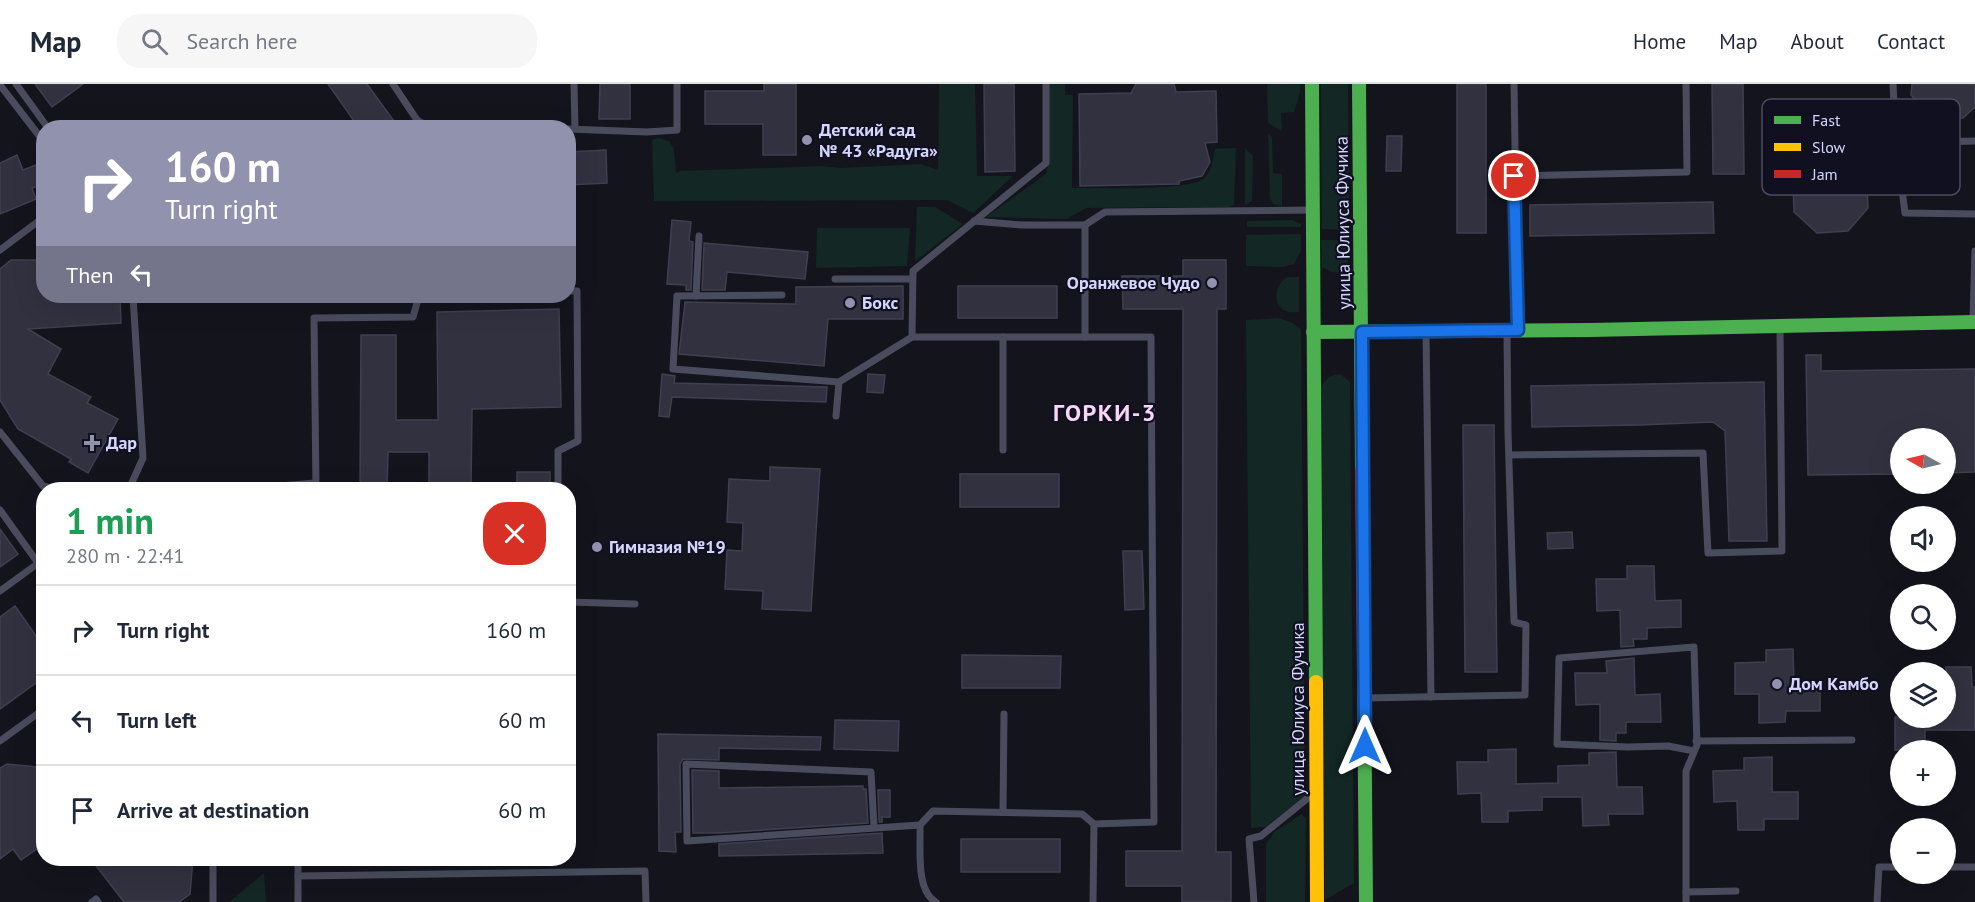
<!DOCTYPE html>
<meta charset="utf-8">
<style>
:root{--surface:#fff;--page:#f6f6f7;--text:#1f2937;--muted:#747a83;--line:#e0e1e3}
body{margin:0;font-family:"PT Sans",sans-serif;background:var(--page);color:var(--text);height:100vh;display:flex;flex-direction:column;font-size:22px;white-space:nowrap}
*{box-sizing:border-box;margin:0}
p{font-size:20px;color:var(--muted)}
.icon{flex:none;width:33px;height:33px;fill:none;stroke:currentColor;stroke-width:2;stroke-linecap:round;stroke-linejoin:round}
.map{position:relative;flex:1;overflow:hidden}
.sheet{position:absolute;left:36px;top:398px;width:540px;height:384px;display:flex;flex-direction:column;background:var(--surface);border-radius:24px;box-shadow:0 6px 24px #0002}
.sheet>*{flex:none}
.top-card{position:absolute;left:36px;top:36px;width:540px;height:183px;border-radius:24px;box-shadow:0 6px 24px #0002;background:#9192ad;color:#fff;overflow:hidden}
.needle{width:39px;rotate:278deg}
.controls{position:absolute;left:1890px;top:344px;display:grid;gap:12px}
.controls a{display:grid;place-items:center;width:66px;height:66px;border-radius:50%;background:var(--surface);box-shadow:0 6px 24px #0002;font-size:30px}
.pin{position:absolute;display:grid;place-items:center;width:51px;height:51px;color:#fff;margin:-26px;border:3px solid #fff;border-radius:50%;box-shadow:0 2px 6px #0007}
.me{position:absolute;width:66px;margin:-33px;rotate:0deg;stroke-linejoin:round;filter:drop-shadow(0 0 4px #0008)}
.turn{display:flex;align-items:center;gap:21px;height:126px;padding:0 30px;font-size:27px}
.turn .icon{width:78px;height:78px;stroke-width:2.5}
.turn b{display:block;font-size:42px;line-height:51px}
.then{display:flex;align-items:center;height:57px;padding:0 30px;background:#0003;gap:12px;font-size:22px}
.round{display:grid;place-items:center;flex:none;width:63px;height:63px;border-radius:24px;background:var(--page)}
.summary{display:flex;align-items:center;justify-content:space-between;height:102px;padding:0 30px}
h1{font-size:36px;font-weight:800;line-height:45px;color:#1e9e55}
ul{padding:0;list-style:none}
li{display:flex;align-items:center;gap:18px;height:90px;padding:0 30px;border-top:2px solid var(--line)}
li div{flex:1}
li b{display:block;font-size:22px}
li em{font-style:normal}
header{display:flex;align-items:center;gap:36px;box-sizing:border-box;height:84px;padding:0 30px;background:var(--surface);border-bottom:2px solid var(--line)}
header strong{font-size:28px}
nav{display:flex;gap:33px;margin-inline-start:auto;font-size:21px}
.search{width:420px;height:54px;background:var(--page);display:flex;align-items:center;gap:15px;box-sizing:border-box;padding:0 21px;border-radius:24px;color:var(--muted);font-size:22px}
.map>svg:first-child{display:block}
.green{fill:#132725}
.building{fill:#32313f;stroke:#403f50;stroke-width:1.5}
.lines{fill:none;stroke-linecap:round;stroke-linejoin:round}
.lane{stroke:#4a4c5d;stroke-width:7}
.fast{stroke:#4caf50;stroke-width:14}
.slow{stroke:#ffc107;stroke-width:14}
.jam{stroke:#c62828;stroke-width:14}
.route-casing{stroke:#114b97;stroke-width:15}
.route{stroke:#1a73e8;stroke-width:10}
.poi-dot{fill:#9192ad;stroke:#101021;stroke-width:2}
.labels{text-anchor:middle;stroke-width:4.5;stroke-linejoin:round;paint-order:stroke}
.poi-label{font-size:18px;font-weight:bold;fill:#d4d6fb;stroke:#101021;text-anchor:start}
.street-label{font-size:18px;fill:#d4d6fb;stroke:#101021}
.district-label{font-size:24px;font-weight:bold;letter-spacing:1.5px;fill:#fbd6f4;stroke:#101021}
.key{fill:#101021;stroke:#4b4b62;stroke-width:1.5}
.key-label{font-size:16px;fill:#d4d6fb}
</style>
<header>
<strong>Map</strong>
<div class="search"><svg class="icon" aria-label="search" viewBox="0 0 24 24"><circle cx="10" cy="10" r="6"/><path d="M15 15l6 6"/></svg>Search here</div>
<nav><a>Home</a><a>Map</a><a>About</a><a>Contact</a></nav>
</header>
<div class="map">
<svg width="1975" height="818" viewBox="0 0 1975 818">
<rect width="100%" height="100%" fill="#14141d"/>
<!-- green -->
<g class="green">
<polygon points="939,0 975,0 977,92 1013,92 973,129 947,116 654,117 652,56 658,54 669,57 674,65 676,89 680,87 823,82 840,84 921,80 938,86"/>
<path d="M1049,0H1065V11H1073L1072,104C1096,104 1187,107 1203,95C1212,88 1213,75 1215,65L1236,64L1234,121L1229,123L1086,124L1067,135L986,133L1046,90L1049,78Z"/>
<polygon points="1267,0 1300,0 1300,8 1294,28 1281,29 1282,47 1268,39"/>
<polygon points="1321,0 1348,0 1349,146 1322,145"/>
<polygon points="1268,50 1272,53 1273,89 1282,90 1282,122 1273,120 1270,114"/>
<polygon points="1245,64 1253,72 1252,117 1245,121"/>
<polygon points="917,123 935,123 963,140 915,177"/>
<polygon points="1292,136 1301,140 1301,143 1247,143 1247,137"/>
<polygon points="817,144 910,144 907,182 816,184"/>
<polygon points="1301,150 1301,167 1294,180 1283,183 1246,182 1246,151"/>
<path d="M1321,156H1350C1349,175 1350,200 1322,183Z"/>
<path d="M1288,193H1299V228C1295,228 1292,229 1289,228C1271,224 1274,199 1288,193Z"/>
<polygon points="1278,234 1291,238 1301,245 1305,712 1266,743 1251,744 1246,236"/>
<path d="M1340,290L1350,298L1354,799L1325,816L1321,304C1325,295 1330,291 1340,290Z"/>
<polygon points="1302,730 1306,735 1305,818 1266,818 1266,760 1274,748"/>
<polygon points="264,789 266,818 229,818"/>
</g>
<!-- building -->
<g class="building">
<polygon points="35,0 83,0 52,23"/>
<polygon points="328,0 367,0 399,44 359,44"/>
<polygon points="600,0 630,0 630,35 599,35"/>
<polygon points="764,0 796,0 796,71 763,71 763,40 705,40 705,7 764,7"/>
<polygon points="984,0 1014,0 1015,87 985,88"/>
<polygon points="1136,0 1174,0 1176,8 1216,7 1217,58 1205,59 1210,78 1202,92 1179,97 1179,100 1080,102 1079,10 1131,9"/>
<rect x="1457" y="0" width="29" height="149"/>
<polygon points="1712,0 1743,0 1744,90 1713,90"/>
<polygon points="1912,0 1975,0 1975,23 1963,34 1932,33 1911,11"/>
<polygon points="1387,52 1402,52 1401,87 1386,87"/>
<polygon points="606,66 607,99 568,101 568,68"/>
<polygon points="17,71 23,86 36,81 42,101 32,104 36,115 0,130 0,79"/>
<polygon points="1844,73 1867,94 1868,124 1848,147 1817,149 1794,128 1793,98 1813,75"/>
<polygon points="1713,118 1714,149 1530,152 1530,121"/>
<polygon points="672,136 691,138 689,157 693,158 691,206 686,206 686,201 667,200"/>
<polygon points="704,159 808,168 805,195 727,188 725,206 702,206"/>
<polygon points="11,176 44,176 44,212 120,212 121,239 28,245 61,265 48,290 91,313 87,319 118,335 88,389 69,378 71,375 18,345 0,316 0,185"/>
<polygon points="1183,176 1226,176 1226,225 1217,225 1216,768 1231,768 1231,818 1182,818 1182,802 1126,802 1126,767 1182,767 1183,225 1123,225 1122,192 1183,192"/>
<polygon points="903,202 903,235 828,235 824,282 679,270 685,218 796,220 796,203"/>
<rect x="958" y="202" width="99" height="32"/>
<polygon points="559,225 561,323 472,325 471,405 429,405 429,368 388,368 387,405 360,405 361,251 396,251 396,336 438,336 437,228"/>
<polygon points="1806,271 1821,271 1821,287 1975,285 1975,388 1946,389 1946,354 1900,354 1900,390 1808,391"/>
<polygon points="662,290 675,292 674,299 827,303 826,318 672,313 669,333 659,332"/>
<polygon points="868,290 885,291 883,309 867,308"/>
<polygon points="1764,298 1767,457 1729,457 1725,347 1713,338 1639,341 1532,343 1531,302"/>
<polygon points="1463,341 1494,341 1497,588 1465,588"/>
<polygon points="770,383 820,385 811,527 762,525 763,507 725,505 727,466 742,467 743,439 727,438 729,395 770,397"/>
<rect x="517" y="388" width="33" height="17"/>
<rect x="960" y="390" width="99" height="33"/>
<polygon points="0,445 18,470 0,483"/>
<polygon points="1572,448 1573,464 1548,465 1547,449"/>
<polygon points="1123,467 1142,467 1144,525 1125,526"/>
<polygon points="1627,482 1654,482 1655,517 1681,516 1681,543 1647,544 1647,555 1633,555 1634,562 1621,563 1620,526 1597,527 1596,495 1627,495"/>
<polygon points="15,522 44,563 44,593 0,625 0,533"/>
<polygon points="1793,565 1794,600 1820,600 1820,627 1786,627 1785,638 1759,639 1759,610 1735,610 1735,579 1766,578 1766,566"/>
<polygon points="962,571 1061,572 1060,604 962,604"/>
<polygon points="1634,574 1635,611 1660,610 1661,638 1626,638 1626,649 1616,649 1616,657 1600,656 1600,620 1576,621 1575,589 1607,589 1606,577"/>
<polygon points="1946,583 1971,583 1972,603 1975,603 1975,646 1925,646 1925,666 1895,666 1895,633 1946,633"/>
<polygon points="835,636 899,637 898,667 834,665"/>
<polygon points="658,650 821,653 820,666 719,664 719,676 683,675 680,680 681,748 675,748 676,768 659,767"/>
<polygon points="1516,665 1516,700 1558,699 1558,682 1589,681 1589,669 1616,668 1617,703 1642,703 1643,730 1608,730 1609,741 1583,742 1582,713 1542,713 1542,726 1508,727 1508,738 1482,738 1481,709 1458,710 1457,678 1488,678 1488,666"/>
<polygon points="1772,673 1772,708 1798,708 1798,735 1764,735 1764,746 1738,746 1737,717 1714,718 1713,687 1744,686 1744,674"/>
<polygon points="7,680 37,683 44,687 44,760 21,776 13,765 0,775 0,684"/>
<polygon points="692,686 719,687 719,704 863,702 863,705 866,705 868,739 719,749 693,749"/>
<polygon points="878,706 890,706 890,733 882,733 882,738 879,738"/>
<polygon points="882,749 883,769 719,772 719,760"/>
<rect x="961" y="755" width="99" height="33"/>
<polygon points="90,774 193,774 190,810 179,818 124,818"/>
</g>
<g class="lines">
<!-- lane -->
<g class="lane">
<polyline points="16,0 48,44"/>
<polyline points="393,0 417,36 430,44"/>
<polyline points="574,0 575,45"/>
<polyline points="1514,0 1518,244"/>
<polyline points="1893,0 1896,59 1905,129 1975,130"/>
<polyline points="0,1 44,58"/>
<polyline points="568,45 647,48 677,46 677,0"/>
<polyline points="1896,59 1975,57"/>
<polyline points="1514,92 1687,88 1686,0"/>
<polyline points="974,137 1021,141 1085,141 1085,253"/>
<polyline points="1085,141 1105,128 1312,126"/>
<polyline points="0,166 44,133"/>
<polyline points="835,195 912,195"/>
<polyline points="782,211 677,212 673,285 839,298"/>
<polyline points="696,212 699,152"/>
<polyline points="1973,235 1975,167"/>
<polyline points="1426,249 1431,613"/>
<polyline points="912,253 913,187 1046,79 1046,0"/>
<polyline points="836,332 839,298 912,253 1151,253 1154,738 1094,740 1082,730 933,727 920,741 687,757 686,680 871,688 874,744"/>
<polyline points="0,348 43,402 55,405"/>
<polyline points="1003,366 1003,253"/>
<polyline points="1510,371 1703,369 1708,469 1782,467 1780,243"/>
<polyline points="267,403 315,399"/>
<polyline points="129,405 143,374 133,212"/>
<polyline points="316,405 314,234 413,233 419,212"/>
<polyline points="558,405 558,367 578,357 577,207 568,207"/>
<polyline points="0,426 38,479"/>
<polyline points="0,507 44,475"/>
<polyline points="568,518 635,520"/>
<polyline points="1365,614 1525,611 1526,541 1514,538 1508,348 1507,249"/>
<polyline points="0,657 44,625"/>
<polyline points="1696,657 1852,656"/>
<polyline points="1003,728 1004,630"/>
<path d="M920,741C921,762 915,807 936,818"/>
<polyline points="298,774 298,818"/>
<polyline points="1946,783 1975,783"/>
<polyline points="298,792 645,787 646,818"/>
<polyline points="1686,808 1736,807"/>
<polyline points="92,818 96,815 98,818"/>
<polyline points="213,818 213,774"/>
<polyline points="1093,818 1094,740"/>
<polyline points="1254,818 1249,755 1261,752 1314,709"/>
<polyline points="1686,818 1686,687 1697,661 1694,563 1559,574 1557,660 1628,663 1668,662 1694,667"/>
<polyline points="1877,818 1879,783 1900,783"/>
</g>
<!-- fast -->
<g class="fast">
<polyline points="1312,0 1316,598"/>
<polyline points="1359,0 1362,386"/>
<polyline points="1313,248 1590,246 1975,238"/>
<polyline points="1364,589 1366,818"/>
</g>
<!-- slow -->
<polyline class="slow" points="1316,598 1317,818"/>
<!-- jam -->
<polyline class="jam" points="1362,386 1364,589"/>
</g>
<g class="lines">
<!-- route casing -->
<g class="route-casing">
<polyline id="route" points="1365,662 1362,248 1518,246 1514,92"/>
</g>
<!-- route -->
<use href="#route" class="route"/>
</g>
<!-- markers -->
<g class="poi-dot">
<circle cx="807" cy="56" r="6"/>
<circle cx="1212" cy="199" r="6"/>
<circle cx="850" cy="219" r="6"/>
<path d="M89 350h6v6h6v6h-6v6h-6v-6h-6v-6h6z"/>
<circle cx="597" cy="463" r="6"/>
<circle cx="1777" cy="600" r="6"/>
</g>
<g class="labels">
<!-- poi labels -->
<g class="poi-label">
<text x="819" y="52">Детский сад<tspan x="819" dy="21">№ 43 «Радуга»</tspan></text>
<text x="1200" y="205" text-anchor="end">Оранжевое Чудо</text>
<text x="862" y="225">Бокс</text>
<text x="106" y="365">Дар</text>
<text x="609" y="469">Гимназия №19</text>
<text x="1789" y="606">Дом Камбо</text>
</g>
<!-- street labels -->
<g class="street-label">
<text transform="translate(1343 139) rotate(-91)" y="6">улица Юлиуса Фучика</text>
<text transform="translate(1298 625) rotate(-90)" y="6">улица Юлиуса Фучика</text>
</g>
<!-- district labels -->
<g class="district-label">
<text x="1105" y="337">ГОРКИ-3</text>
</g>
</g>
<!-- legend -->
<rect x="1762" y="15" width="198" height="96" rx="9" class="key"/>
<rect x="1774" y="32" width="27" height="8" fill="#4caf50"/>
<rect x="1774" y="59" width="27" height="8" fill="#ffc107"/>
<rect x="1774" y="86" width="27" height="8" fill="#c62828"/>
<g class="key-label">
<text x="1812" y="42">Fast</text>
<text x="1812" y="69">Slow</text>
<text x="1812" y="96">Jam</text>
</g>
</svg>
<div class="controls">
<a><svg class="needle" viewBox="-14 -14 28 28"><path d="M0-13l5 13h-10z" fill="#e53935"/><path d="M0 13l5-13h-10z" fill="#747a83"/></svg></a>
<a><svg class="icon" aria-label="sound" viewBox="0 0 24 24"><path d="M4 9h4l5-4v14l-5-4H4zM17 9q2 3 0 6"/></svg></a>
<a><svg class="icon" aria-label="search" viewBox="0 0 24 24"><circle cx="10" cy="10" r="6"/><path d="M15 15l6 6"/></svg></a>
<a><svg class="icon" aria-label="layers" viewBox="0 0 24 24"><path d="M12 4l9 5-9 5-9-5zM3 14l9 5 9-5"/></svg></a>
<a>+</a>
<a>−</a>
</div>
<div class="pin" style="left:1514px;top:92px;background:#d93025"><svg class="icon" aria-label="arrive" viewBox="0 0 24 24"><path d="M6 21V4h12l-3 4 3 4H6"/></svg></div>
<svg class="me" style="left:1365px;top:662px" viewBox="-20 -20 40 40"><path d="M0-17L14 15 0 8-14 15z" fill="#1a73e8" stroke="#fff" stroke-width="4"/></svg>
<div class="top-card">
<div class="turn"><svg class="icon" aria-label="right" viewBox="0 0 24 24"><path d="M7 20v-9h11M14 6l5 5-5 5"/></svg><div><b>160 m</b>Turn right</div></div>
<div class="then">Then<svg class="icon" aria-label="left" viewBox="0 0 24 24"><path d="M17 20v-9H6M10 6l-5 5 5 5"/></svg></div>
</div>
<section class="sheet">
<div class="summary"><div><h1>1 min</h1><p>280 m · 22:41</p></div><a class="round" style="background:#d93025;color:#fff"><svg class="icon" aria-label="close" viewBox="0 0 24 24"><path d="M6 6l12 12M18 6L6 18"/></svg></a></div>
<ul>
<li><svg class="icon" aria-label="right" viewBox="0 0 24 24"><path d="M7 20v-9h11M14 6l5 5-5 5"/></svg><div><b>Turn right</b></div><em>160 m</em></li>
<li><svg class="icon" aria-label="left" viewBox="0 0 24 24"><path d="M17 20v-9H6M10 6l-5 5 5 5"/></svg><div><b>Turn left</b></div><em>60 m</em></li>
<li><svg class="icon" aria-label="arrive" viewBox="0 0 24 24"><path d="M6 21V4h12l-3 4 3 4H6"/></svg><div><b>Arrive at destination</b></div><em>60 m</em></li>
</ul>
</section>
</div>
